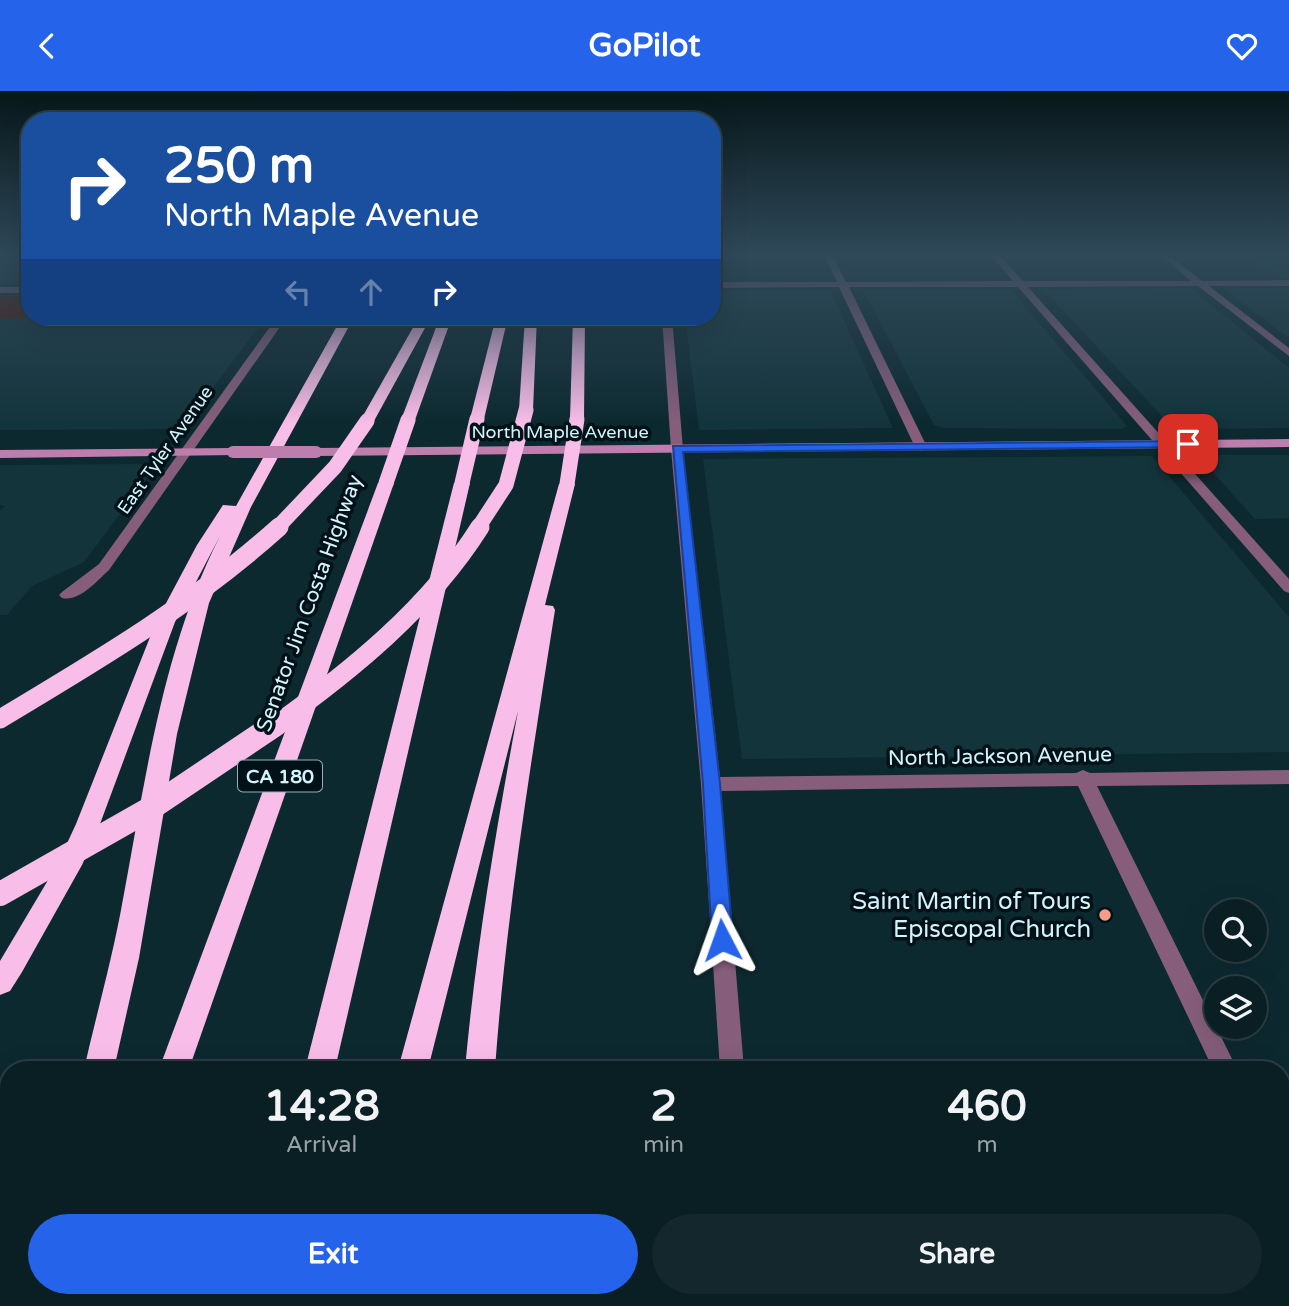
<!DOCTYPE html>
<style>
:root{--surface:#0a1f24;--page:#13272c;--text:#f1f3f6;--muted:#99a2a6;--line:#2a3d41;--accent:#2563eb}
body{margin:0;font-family:"Varela Round",sans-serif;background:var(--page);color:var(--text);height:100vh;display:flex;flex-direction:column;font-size:26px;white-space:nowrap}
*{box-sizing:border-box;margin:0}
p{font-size:23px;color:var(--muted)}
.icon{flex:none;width:38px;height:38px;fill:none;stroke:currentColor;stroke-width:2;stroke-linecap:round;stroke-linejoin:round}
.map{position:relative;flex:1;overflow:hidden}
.panel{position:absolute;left:0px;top:970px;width:1290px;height:247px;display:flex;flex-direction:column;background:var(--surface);border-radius:28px 28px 0 0;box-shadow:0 7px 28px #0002,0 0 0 2px var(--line)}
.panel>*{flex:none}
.top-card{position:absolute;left:21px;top:21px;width:700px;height:214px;border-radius:28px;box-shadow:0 7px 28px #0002,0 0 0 2px var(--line);background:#1a4fa0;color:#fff;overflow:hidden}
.fabs{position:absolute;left:1204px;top:808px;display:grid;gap:14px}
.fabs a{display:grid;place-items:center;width:63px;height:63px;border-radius:50%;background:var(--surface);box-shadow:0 7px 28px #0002,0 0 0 2px var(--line);font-size:35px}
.pin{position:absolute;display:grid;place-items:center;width:60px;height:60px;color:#fff;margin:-30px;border-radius:14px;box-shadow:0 4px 10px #0006}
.me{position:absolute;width:77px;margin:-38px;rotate:356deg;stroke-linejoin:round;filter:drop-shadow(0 0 5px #0008)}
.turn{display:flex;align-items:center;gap:24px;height:147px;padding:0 28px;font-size:32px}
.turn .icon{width:91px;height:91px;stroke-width:2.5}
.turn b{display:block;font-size:49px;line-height:60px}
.lanes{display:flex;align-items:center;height:66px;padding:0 28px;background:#0003;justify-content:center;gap:35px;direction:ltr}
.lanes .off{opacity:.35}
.eta{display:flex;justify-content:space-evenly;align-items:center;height:119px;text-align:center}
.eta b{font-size:42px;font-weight:700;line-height:49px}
.cta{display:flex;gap:14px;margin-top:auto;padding:14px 28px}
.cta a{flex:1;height:80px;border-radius:42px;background:var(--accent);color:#fff;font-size:28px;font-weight:700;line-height:80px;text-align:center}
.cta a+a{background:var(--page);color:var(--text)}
header{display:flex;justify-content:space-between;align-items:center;height:91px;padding:0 28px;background:var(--accent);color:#fff;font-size:32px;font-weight:700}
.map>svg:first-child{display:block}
.built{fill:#14343c}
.green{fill:#591401}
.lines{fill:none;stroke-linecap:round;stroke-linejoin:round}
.street{fill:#865e7b;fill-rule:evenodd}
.secondary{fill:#bd7ead;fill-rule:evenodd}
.highway{fill:#f8bde8;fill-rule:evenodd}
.secondary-bridge{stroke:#bd7ead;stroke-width:12}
.highway-bridge-far2{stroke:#f8bde8;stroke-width:15}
.highway-bridge-far1{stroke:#f8bde8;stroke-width:19}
.highway-bridge{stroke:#f8bde8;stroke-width:24}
.route{fill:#2563eb;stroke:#184099;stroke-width:2}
.poi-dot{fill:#f49e87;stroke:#001118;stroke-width:2.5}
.labels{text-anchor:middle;stroke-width:7;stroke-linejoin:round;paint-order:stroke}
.far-street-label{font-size:18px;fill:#d4f4fd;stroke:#001118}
.shield{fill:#001118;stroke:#94b0b8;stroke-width:2}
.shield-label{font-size:19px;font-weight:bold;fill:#d4f4fd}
.street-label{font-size:21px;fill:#d4f4fd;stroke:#001118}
.near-poi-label{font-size:24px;fill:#d4f4fd;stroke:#001118;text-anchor:end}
</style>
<header><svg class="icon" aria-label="back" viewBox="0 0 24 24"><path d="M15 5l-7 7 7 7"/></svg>GoPilot<svg class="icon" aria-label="heart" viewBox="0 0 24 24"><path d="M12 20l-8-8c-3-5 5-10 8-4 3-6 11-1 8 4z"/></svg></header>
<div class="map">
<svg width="1289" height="1215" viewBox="0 0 1289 1215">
<rect width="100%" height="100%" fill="#0d2930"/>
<!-- built -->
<g class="built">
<polygon points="13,163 30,163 30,193 0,193 0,172"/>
<polygon points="1241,163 1289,163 1289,186 1275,186"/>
<polygon points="1190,197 1289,277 1289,337 1183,338 1171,335 1043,198"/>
<polygon points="1223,197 1289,197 1289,247 1286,245"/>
<polygon points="1010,198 1099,302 1127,335 1121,338 943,337 934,334 863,199"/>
<polygon points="830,199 893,337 699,339 685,226 712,226 712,200"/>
<polygon points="266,226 182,338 0,339 0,227"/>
<polygon points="1197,364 1289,364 1289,427 1255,428"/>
<polygon points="1152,365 1289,526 1289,661 742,668 703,368"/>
<polygon points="151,373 155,376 84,471 32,495 7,524 0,524 0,420 5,415 0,414 0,374"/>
</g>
<!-- green -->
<polygon class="green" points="0,204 30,204 30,226 227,226 0,227"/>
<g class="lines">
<!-- street -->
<g class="street">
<polygon points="824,163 832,163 846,191 1013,190 990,163 998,163 1023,190 1191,190 1159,163 1168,163 1202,190 1289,189 1289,195 1209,195 1289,257 1289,265 1198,195 1028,196 1289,488 1289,502 1284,500 1018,196 849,196 927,356 921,360 915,356 839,196 712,197 712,191 837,191"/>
<rect x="0" y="196" width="30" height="6"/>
<path d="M277,226H287L109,479C97,490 79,511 62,507L59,504L62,501L99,473Z"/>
<polygon points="662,226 672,226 683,358 720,686 1076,682 1083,679 1090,682 1289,679 1289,693 1097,695 1237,978 1213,978 1078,695 721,700 744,978 720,978 701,693 671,358"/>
<polygon points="1281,1081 1289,1084 1289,1125 1281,1121"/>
<polygon points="709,1208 739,1208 737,1215 707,1215"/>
</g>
<!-- secondary -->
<g class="secondary">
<polygon points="1289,348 1289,356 316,365 310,361 316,357"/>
<polygon points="233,357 239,361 237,364 0,367 0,359"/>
</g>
<!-- highway -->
<g class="highway">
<path d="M342,226H354L251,416L209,512L177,643L139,867L114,978H84C97,921 113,865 123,808C146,685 163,557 220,445L175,531L100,733L82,774L22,881L10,900L0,904V870L57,774L76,733L156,531L197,454L223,414L236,415Z"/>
<polygon points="419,226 431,226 374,330 367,334 362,333 360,330"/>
<polygon points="440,226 452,226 415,329 413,332 403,332 401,329"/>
<polygon points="496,226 508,226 484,328 477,332 470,328"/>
<polygon points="525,226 537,226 533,319 526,323 519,319"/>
<polygon points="573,226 585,226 584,328 577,332 570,328"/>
<polygon points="386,387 394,392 189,978 159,978 378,392"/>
<polygon points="462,387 470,392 335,978 305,978 454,392"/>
<path d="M567,388L575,393L545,514L553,515L555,519C531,672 506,824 495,978H465C476,857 496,739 518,620L428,978H398L559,393Z"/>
<polygon points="10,1208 46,1208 43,1215 7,1215"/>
<polygon points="72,1208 108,1208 106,1215 70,1215"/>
<polygon points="245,1208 281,1208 279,1215 243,1215"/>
<polygon points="336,1208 372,1208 370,1215 334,1215"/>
<polygon points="483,1208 519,1208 522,1215 486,1215"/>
</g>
<!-- secondary-bridge -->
<polyline class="secondary-bridge" points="233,361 316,361"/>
<!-- highway-bridge-far2 -->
<g class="highway-bridge-far2">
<polyline points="386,392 408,329"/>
<polyline points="462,392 477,328"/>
<polyline points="567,393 577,328"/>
<polyline points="277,437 335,376 367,330"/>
<polyline points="478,437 506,394 526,319"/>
</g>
<!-- highway-bridge-far1 -->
<g class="highway-bridge-far1">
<path d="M0,628C97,570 195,512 279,436"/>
<path d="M274,635C351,580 429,517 480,436"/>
</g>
<!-- highway-bridge -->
<polyline class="highway-bridge" points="0,803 148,719 276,633"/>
</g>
<!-- sky -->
<linearGradient id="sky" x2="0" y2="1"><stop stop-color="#07171a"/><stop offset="0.49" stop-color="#2f4959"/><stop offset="1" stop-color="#2f4959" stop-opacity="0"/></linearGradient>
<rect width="1289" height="333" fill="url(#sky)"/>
<!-- route -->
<polygon class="route" points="1188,350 1192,351 1192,356 683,361 720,693 733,849 730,854 722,857 715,854 712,849 703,693 673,355"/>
<!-- markers -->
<circle class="poi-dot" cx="1105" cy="824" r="7"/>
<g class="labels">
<!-- far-street labels -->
<g class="far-street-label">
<text x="560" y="347">North Maple Avenue</text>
<text transform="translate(165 359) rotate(-55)" y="6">East Tyler Avenue</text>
</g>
<!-- shield labels -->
<rect class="shield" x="238" y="669.5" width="84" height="31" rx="5"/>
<g class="shield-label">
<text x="280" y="692">CA 180</text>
</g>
<!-- street labels -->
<g class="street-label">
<text transform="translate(309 512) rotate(-70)" y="7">Senator Jim Costa Highway</text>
<text transform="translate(1000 665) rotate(-1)" y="7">North Jackson Avenue</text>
</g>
<!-- near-poi labels -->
<g class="near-poi-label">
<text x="1091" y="818">Saint Martin of Tours<tspan x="1091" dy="28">Episcopal Church</tspan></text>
</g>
</g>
</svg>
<div class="fabs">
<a><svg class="icon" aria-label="search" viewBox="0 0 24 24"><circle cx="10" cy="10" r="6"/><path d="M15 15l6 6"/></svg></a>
<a><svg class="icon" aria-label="layers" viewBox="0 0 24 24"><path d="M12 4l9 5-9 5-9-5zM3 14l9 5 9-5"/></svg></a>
</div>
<div class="pin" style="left:1188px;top:353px;background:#d93025"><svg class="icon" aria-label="arrive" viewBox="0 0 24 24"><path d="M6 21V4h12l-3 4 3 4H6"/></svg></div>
<svg class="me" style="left:722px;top:849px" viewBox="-20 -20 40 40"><path d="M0-17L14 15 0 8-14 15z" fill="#2563eb" stroke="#fff" stroke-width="4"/></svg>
<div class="top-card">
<div class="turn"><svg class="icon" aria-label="right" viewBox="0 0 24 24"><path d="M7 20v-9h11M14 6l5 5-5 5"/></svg><div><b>250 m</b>North Maple Avenue</div></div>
<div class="lanes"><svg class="icon off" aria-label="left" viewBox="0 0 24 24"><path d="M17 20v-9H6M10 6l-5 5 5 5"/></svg><svg class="icon off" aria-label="ahead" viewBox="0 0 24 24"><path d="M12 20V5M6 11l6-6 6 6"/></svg><svg class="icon" aria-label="right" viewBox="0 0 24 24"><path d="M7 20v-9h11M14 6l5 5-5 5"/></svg></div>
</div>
<section class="panel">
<div class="eta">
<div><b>14:28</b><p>Arrival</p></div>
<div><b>2</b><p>min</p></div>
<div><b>460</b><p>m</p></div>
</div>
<div class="cta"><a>Exit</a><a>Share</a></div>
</section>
</div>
